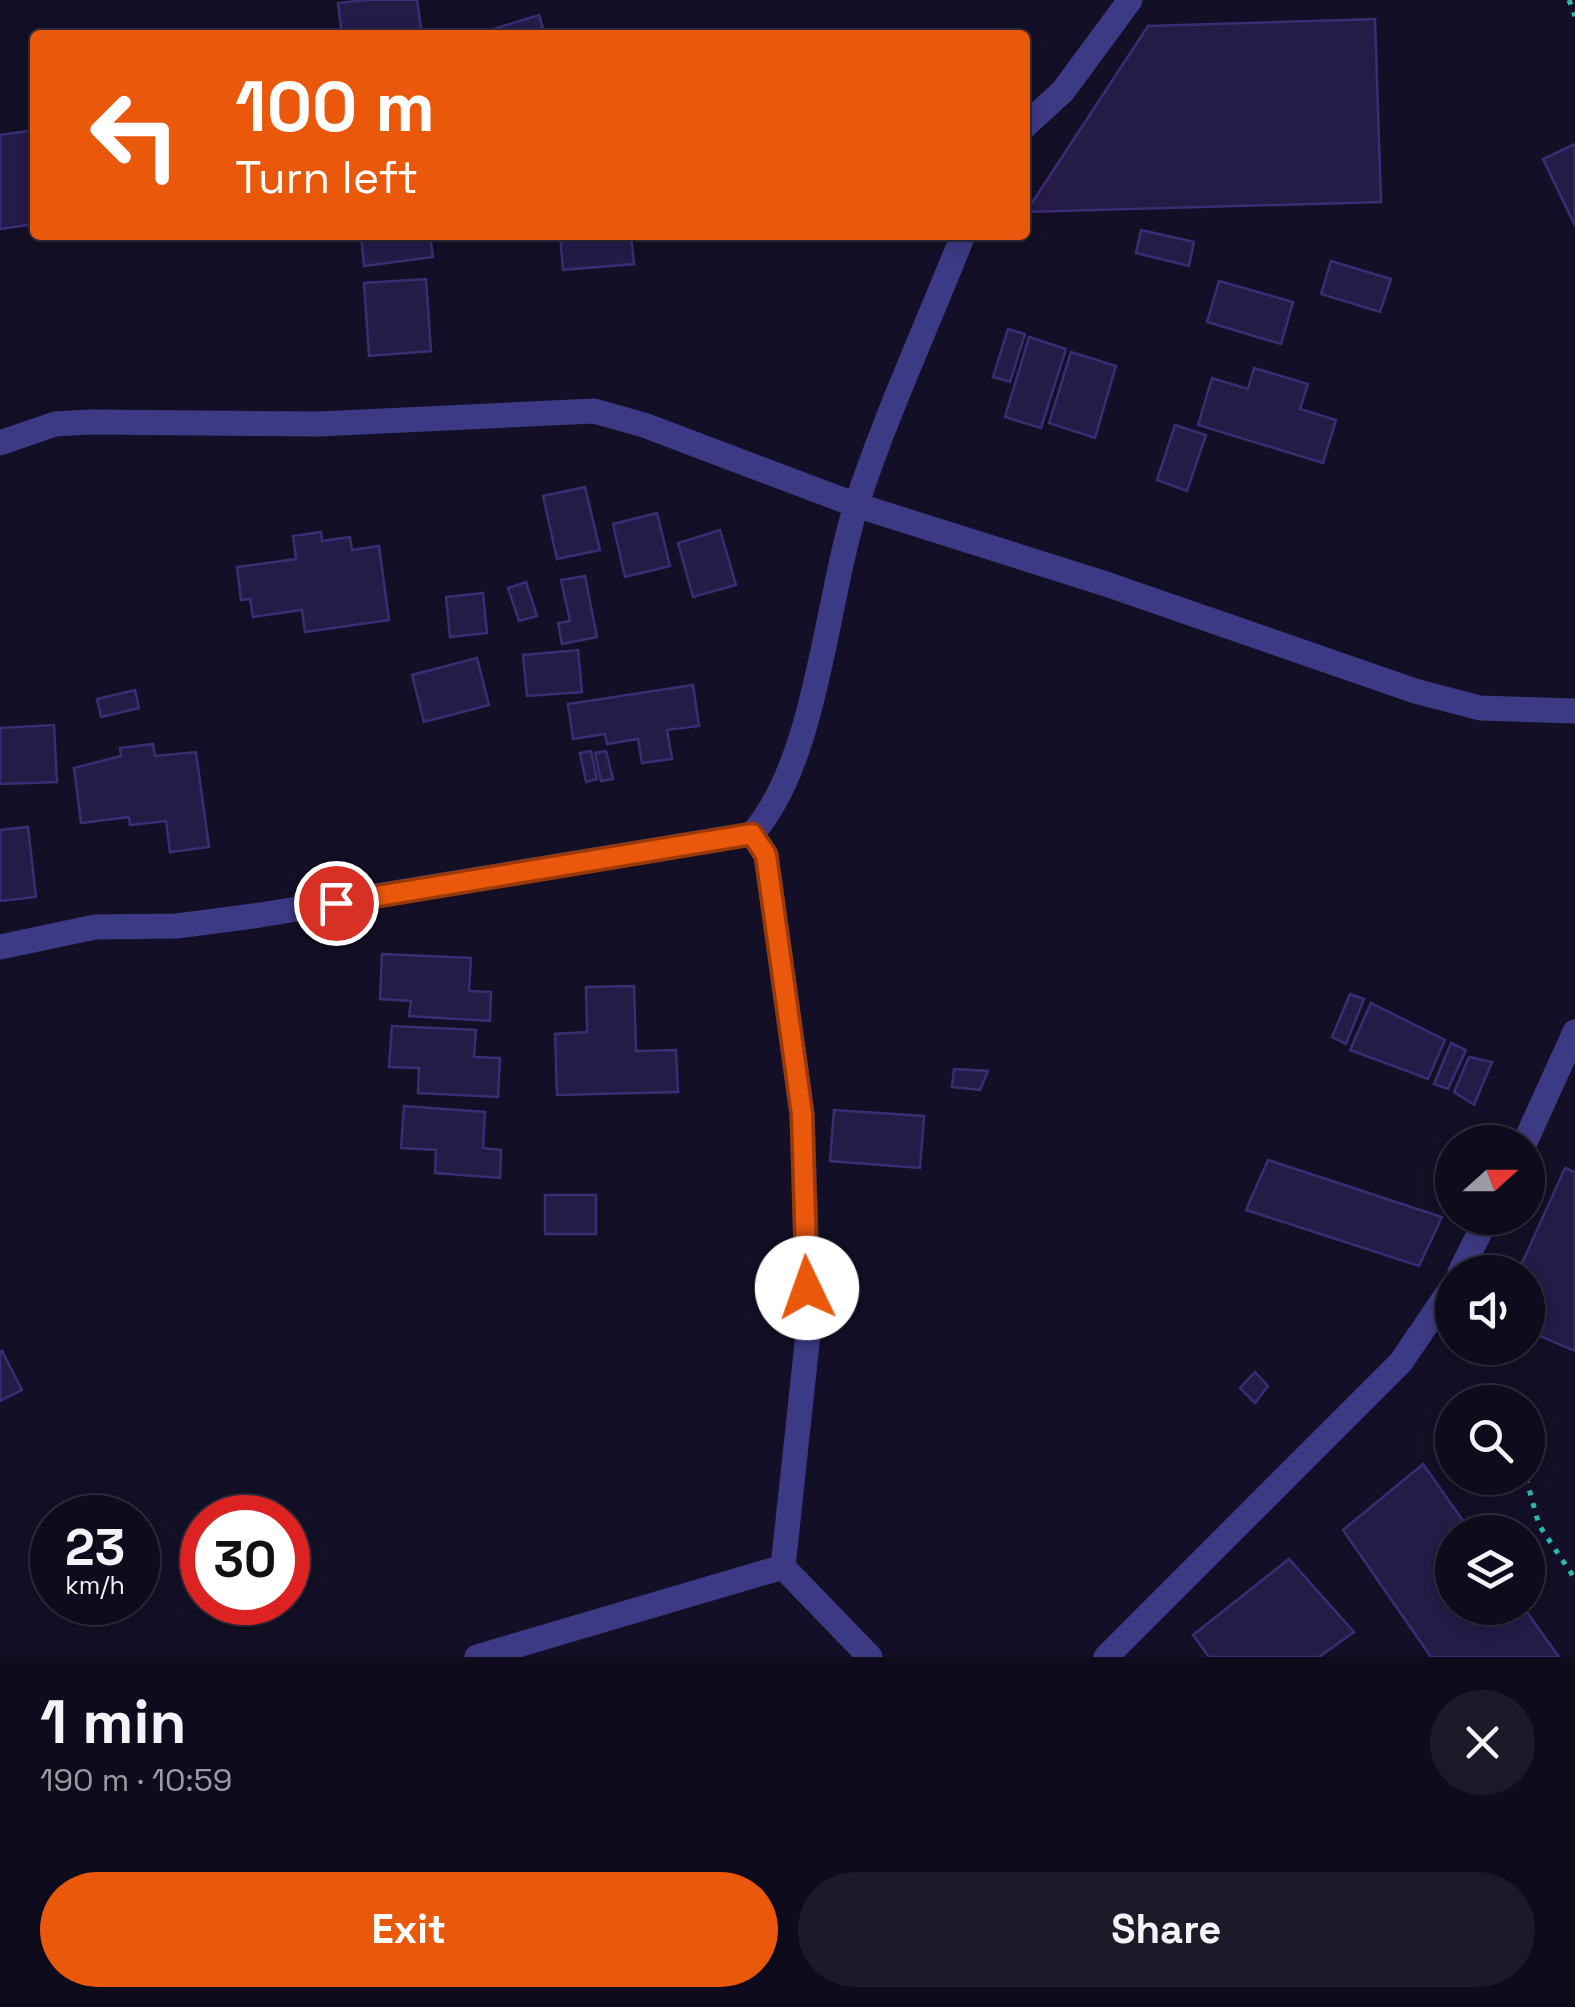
<!DOCTYPE html>
<meta charset="utf-8">
<style>
:root{--surface:#0e0b1c;--page:#1c1929;--text:#f1f3f6;--muted:#9b9ba3;--line:#2e2b3b;--accent:#ea580c}
body{margin:0;font-family:"Space Grotesk",sans-serif;background:var(--page);color:var(--text);height:100vh;display:flex;flex-direction:column;font-size:38px;white-space:nowrap}
*{box-sizing:border-box;margin:0}
p{font-size:32px;color:var(--muted)}
.icon{flex:none;width:55px;height:55px;fill:none;stroke:currentColor;stroke-width:2;stroke-linecap:round;stroke-linejoin:round}
.map{position:relative;height:1657px;overflow:hidden}
.panel{display:flex;flex-direction:column;background:var(--surface);flex:1}
.panel>*{flex:none}
.hud{position:absolute;left:30px;top:30px;width:1000px;height:210px;border-radius:10px;box-shadow:0 5px 15px #0003,0 0 0 2px var(--line);background:#ea580c;color:#fff;overflow:hidden}
.needle{width:65px;rotate:69deg}
.tools{position:absolute;left:1435px;top:1125px;display:grid;gap:20px}
.tools a{display:grid;place-items:center;width:110px;height:110px;border-radius:50%;background:var(--surface);box-shadow:0 5px 15px #0003,0 0 0 2px var(--line);font-size:50px}
.speed{position:absolute;left:30px;top:1495px;display:flex;gap:20px;font-size:50px;font-weight:700;text-align:center}
.speed>*{display:grid;place-content:center;width:130px;height:130px;border-radius:50%;background:var(--surface);box-shadow:0 5px 15px #0003,0 0 0 2px var(--line);line-height:1}
.speed small{font-size:25px;font-weight:400}
.speed .limit{border:15px solid #d22;background:#fff;color:#111}
.pin{position:absolute;display:grid;place-items:center;width:85px;height:85px;color:#fff;margin:-42px;border:5px solid #fff;border-radius:50%;box-shadow:0 2px 10px #0007}
.me{position:absolute;width:110px;margin:-55px;rotate:357deg;stroke-linejoin:round;filter:drop-shadow(0 0 8px #0008)}
.turn{display:flex;align-items:center;gap:35px;height:210px;padding:0 40px;font-size:45px}
.turn .icon{width:130px;height:130px;stroke-width:2.5}
.turn b{display:block;font-size:70px;line-height:85px}
.round{display:grid;place-items:center;flex:none;width:105px;height:105px;border-radius:52px;background:var(--page)}
.summary{display:flex;align-items:center;justify-content:space-between;height:170px;padding:0 40px}
h1{font-size:60px;font-weight:700;line-height:75px}
.primary-button{display:flex;gap:20px;margin-top:auto;padding:20px 40px}
.primary-button a{flex:1;height:115px;border-radius:60px;background:var(--accent);color:#fff;font-size:40px;font-weight:700;line-height:115px;text-align:center}
.primary-button a+a{background:var(--page);color:var(--text)}
.map>svg:first-child{display:block}
.building{fill:#241b47;stroke:#3b2d73;stroke-width:2.5}
.lines{fill:none;stroke-linecap:round;stroke-linejoin:round}
.path{stroke:#2fb8b0;stroke-width:5;stroke-dasharray:5 8;stroke-linecap:butt}
.minor{stroke:#3d3a85;stroke-width:25}
.route-casing{stroke:#983908;stroke-width:25}
.route{stroke:#ea580c;stroke-width:18}
</style>
<div class="map">
<svg width="1575" height="1657" viewBox="0 0 1575 1657">
<rect width="100%" height="100%" fill="#130f26"/>
<!-- building -->
<g class="building">
<polygon points="366,0 417,0 422,35 342,35 338,3"/>
<polygon points="539,15 545,35 474,35"/>
<polygon points="1375,19 1381,202 1026,212 1148,26"/>
<polygon points="35,130 35,224 0,229 0,135"/>
<polygon points="1575,144 1575,226 1543,159"/>
<polygon points="1141,230 1194,242 1189,266 1136,253"/>
<polygon points="361,235 430,235 433,257 364,266"/>
<polygon points="560,235 631,235 634,264 563,270"/>
<polygon points="1331,261 1391,279 1380,312 1321,294"/>
<polygon points="426,279 431,351 369,356 364,283"/>
<polygon points="1219,281 1293,302 1281,344 1207,322"/>
<polygon points="1008,329 1025,334 1010,382 993,377"/>
<polygon points="1029,337 1066,349 1041,428 1005,417"/>
<polygon points="1071,352 1116,366 1095,438 1049,423"/>
<polygon points="1254,368 1308,384 1300,409 1336,420 1323,463 1198,425 1212,378 1248,389"/>
<polygon points="1175,425 1206,435 1187,491 1157,480"/>
<polygon points="585,487 600,550 557,559 543,496"/>
<polygon points="657,513 670,566 625,577 613,524"/>
<polygon points="720,530 736,585 693,597 678,543"/>
<polygon points="321,532 322,541 350,537 352,550 379,546 389,620 305,632 302,610 253,617 250,599 241,600 237,567 296,559 293,536"/>
<polygon points="585,576 597,637 562,644 558,623 570,621 561,580"/>
<polygon points="526,582 537,616 519,621 508,588"/>
<polygon points="483,593 487,633 450,637 446,597"/>
<polygon points="578,650 582,692 527,696 523,655"/>
<polygon points="477,658 489,705 424,722 412,675"/>
<polygon points="693,685 699,726 667,730 672,759 642,763 638,739 607,744 605,734 573,739 568,704"/>
<polygon points="135,690 139,708 101,717 97,699"/>
<polygon points="54,725 57,782 0,784 0,728"/>
<polygon points="153,744 155,756 196,752 209,847 170,852 166,821 130,825 129,817 81,823 74,768 121,756 120,748"/>
<polygon points="591,751 597,779 586,782 580,753"/>
<polygon points="606,751 613,779 601,781 595,753"/>
<polygon points="28,827 36,897 0,901 0,830"/>
<polygon points="382,954 471,958 469,991 491,992 490,1021 409,1016 411,1001 380,999"/>
<polygon points="634,986 636,1051 676,1050 678,1092 557,1095 555,1034 587,1032 586,987"/>
<polygon points="1350,994 1364,999 1346,1044 1332,1037"/>
<polygon points="1371,1003 1445,1040 1428,1079 1350,1050"/>
<polygon points="392,1026 476,1030 474,1057 500,1058 498,1097 418,1093 419,1068 389,1067"/>
<polygon points="1451,1043 1466,1050 1448,1089 1434,1084"/>
<polygon points="1469,1057 1492,1062 1474,1105 1454,1092"/>
<polygon points="954,1069 988,1071 980,1090 952,1087"/>
<polygon points="404,1106 485,1112 483,1148 501,1150 500,1178 435,1173 436,1150 401,1148"/>
<polygon points="834,1110 924,1116 920,1168 830,1161"/>
<polygon points="1268,1160 1442,1217 1419,1266 1246,1210"/>
<polygon points="1565,1168 1575,1172 1575,1351 1528,1331 1528,1272 1518,1272"/>
<rect x="545" y="1195" width="51" height="39"/>
<polygon points="2,1351 22,1390 0,1401 0,1352"/>
<polygon points="1255,1372 1268,1386 1255,1403 1240,1388"/>
<polygon points="1423,1464 1471,1532 1452,1532 1452,1608 1524,1608 1559,1657 1431,1657 1343,1530"/>
<polygon points="1289,1559 1354,1632 1319,1657 1209,1657 1193,1635"/>
</g>
<g class="lines">
<!-- path -->
<g class="path">
<polyline points="1569,0 1575,16"/>
<polyline points="1526,1478 1539,1525 1575,1579"/>
</g>
<!-- minor -->
<g class="minor">
<polyline points="1025,126 1063,91 1130,0"/>
<polyline points="0,443 55,424 90,422 319,424 594,411 644,425 856,505 1106,584 1415,691 1480,708 1575,711"/>
<polyline points="752,834 766,855 802,1114 809,1325 783,1567"/>
<path d="M0,947L95,927L177,926L260,915L752,834C818,760 826,597 857,503C887,412 928,324 963,235"/>
<polyline points="1525,1142 1575,1032"/>
<polyline points="1460,1272 1487,1218"/>
<polyline points="783,1567 870,1657"/>
<polyline points="477,1657 783,1567"/>
<polyline points="1106,1657 1401,1362 1452,1287"/>
</g>
</g>
<g class="lines">
<!-- route casing -->
<g class="route-casing">
<polyline id="route" points="336,903 752,834 766,855 802,1114 807,1288"/>
</g>
<!-- route -->
<use href="#route" class="route"/>
</g>
</svg>
<div class="tools">
<a><svg class="needle" viewBox="-14 -14 28 28"><path d="M0-13l5 13h-10z" fill="#e53935"/><path d="M0 13l5-13h-10z" fill="#9b9ba3"/></svg></a>
<a><svg class="icon" aria-label="sound" viewBox="0 0 24 24"><path d="M4 9h4l5-4v14l-5-4H4zM17 9q2 3 0 6"/></svg></a>
<a><svg class="icon" aria-label="search" viewBox="0 0 24 24"><circle cx="10" cy="10" r="6"/><path d="M15 15l6 6"/></svg></a>
<a><svg class="icon" aria-label="layers" viewBox="0 0 24 24"><path d="M12 4l9 5-9 5-9-5zM3 14l9 5 9-5"/></svg></a>
</div>
<div class="speed"><div>23<small>km/h</small></div><div class="limit">30</div></div>
<div class="pin" style="left:336px;top:903px;background:#d93025"><svg class="icon" aria-label="arrive" viewBox="0 0 24 24"><path d="M6 21V4h12l-3 4 3 4H6"/></svg></div>
<svg class="me" style="left:807px;top:1288px" viewBox="-20 -20 40 40"><circle r="19" fill="#fff"/><path d="M0-13L10 11 0 6-10 11z" fill="#ea580c"/></svg>
<div class="hud">
<div class="turn"><svg class="icon" aria-label="left" viewBox="0 0 24 24"><path d="M17 20v-9H6M10 6l-5 5 5 5"/></svg><div><b>100 m</b>Turn left</div></div>
</div>
</div>
<section class="panel">
<div class="summary"><div><h1>1 min</h1><p>190 m · 10:59</p></div><a class="round"><svg class="icon" aria-label="close" viewBox="0 0 24 24"><path d="M6 6l12 12M18 6L6 18"/></svg></a></div>
<div class="primary-button"><a>Exit</a><a>Share</a></div>
</section>
